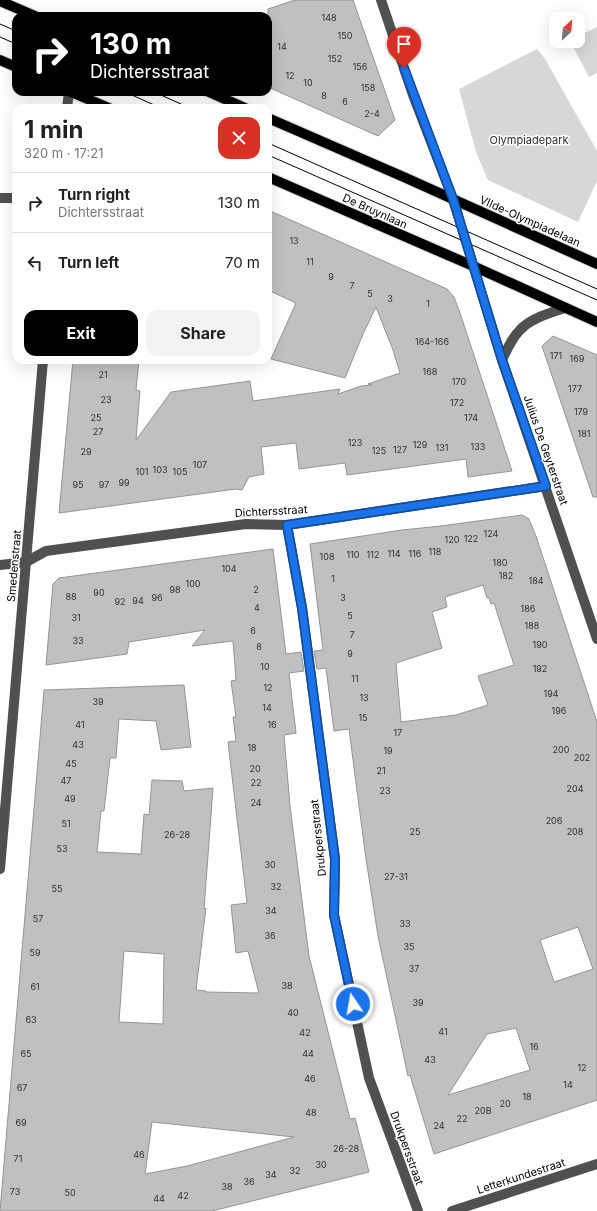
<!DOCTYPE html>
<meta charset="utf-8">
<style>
:root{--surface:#fff;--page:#f2f2f2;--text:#202124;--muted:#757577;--line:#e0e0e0;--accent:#000}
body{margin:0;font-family:Inter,sans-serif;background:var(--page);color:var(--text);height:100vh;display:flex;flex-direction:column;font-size:15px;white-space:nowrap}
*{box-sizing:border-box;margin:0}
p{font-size:13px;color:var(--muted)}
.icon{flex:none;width:22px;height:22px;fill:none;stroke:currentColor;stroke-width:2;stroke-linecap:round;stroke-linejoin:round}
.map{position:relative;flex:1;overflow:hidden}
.panel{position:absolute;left:12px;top:104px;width:260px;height:260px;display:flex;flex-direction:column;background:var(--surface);border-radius:12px;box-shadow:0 4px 16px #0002}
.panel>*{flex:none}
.hud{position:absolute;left:12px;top:12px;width:260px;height:84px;border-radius:12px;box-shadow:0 4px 16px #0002;background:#000;color:#fff;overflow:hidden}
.needle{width:26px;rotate:26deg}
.buttons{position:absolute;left:549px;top:12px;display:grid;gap:8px}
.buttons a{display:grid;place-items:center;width:36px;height:36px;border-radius:8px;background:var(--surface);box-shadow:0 4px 16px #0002;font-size:20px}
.pin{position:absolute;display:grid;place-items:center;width:34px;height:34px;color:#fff;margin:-41px -17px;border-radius:50% 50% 50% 0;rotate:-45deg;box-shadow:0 0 4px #0007}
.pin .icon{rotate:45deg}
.me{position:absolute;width:44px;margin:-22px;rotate:348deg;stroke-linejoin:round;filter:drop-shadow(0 0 3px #0008)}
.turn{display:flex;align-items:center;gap:14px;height:84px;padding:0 12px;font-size:18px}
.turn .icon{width:52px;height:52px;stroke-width:2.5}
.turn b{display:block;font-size:28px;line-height:34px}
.round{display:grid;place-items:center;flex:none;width:42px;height:42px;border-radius:12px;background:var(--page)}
.summary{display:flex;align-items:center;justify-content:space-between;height:68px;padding:0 12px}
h1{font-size:24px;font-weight:700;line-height:30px}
.action{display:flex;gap:8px;margin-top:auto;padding:8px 12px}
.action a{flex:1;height:46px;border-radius:12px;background:var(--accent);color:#fff;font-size:16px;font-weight:700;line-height:46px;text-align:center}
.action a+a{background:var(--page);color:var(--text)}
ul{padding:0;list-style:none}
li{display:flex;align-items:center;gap:12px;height:60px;padding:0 12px;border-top:1px solid var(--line)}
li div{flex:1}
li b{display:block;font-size:15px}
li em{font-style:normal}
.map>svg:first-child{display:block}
.green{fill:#d7d7d7}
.building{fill:#c0c0c0;stroke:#949494;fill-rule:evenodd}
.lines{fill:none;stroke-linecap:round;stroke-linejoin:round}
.major-casing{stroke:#dbdbdb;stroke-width:12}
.minor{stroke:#505050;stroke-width:10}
.major{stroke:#000;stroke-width:10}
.tram{stroke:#000;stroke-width:1}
.route-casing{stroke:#114b97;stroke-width:10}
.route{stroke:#1a73e8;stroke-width:7}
.labels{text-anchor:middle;stroke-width:3;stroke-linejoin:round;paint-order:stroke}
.number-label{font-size:9px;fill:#303030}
.park-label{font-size:11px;fill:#2e2e2e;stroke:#fff}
.street-label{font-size:11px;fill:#000;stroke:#fff}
</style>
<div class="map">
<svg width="597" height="1211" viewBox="0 0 597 1211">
<rect width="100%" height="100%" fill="#fff"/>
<!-- green -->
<g class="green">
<polygon points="597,27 597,73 589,77 570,41 578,41 578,36"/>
<polygon points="537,49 545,59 597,151 597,181 578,222 488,180 476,152 459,89"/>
</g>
<!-- building -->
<g class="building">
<polygon points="295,0 353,0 395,120 378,136 268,87 268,9"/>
<polygon points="268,210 447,289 454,297 460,313 512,471 468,477 466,459 347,475 345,463 299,469 296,443 261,447 264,474 249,477 242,490 236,489 59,513 73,360 139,360 136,390 140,391 136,440 171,392 250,381 253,401 340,389 338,394 361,386 372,385 368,384 400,373 393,350 376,307 363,334 345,378 271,359 296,303 268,290"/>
<polygon points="553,336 597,355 597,497 593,497 542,346"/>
<path d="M522,515L529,519L537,539L597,722V1100L434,1154L410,1075L408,1076L378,936L365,852L349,729L334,731L326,668L317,669L314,651L323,650L310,544L402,530L441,526ZM483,585L487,598H489L491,604L494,603L514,665L478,676L488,705L456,715L401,722L396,663L442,648L432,612L447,607L445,597ZM578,927L593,969L554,982L540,940ZM516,1028L530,1070L448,1095L487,1034Z"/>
<path d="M273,549L286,654L301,652L304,671L289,673L296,733L284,735L290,806L309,956L350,1119L355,1118L369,1172L212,1211H0L44,690L184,685L191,747L161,750L156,721L119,719L116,758H110L104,811H101L97,852L141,854L144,814L149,815L152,780L182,781L184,791L213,788L204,909L206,908L196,990L206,991V992L259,993L248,951L236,953L231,905L247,903L228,742L236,741L233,717H236L231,681L236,680L233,641L192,646L205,630L129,642L127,654L46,665L53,584L59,578ZM124,951L164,954L163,1024L119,1022ZM152,1122L294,1137L187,1166L145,1174Z"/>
</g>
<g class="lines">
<!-- major casing -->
<g class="major-casing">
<g id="major">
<polyline points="0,1 35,16"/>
<polyline points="0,60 16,67"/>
<polyline points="71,92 109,108"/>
<polyline points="209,92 245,108"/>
<polyline points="268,118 406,178 597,264"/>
<polyline points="268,177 473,266 597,322"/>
</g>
</g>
<!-- minor -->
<g class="minor">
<polyline points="381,0 413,95 453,199 502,360 597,639"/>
<polyline points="67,108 69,92"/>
<polyline points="0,198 16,198"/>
<path d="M502,360C507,349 512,338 520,330C531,318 550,313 565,308"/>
<polyline points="287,525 302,608 335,859 334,915 369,1078 418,1211"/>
<polyline points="0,565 26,562 46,551 246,524 287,525 546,486"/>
<polyline points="0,869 43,360"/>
<polyline points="452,1211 597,1164"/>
</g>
<!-- major -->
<use href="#major" class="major"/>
<!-- tram -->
<g class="tram">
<polyline points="0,24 16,31"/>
<polyline points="0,37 16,44"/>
<polyline points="125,92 161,108"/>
<polyline points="154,92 190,108"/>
<polyline points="268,143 597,289"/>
<polyline points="268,155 597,300"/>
</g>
</g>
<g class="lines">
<!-- route casing -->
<g class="route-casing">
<polyline id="route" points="353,1004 334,915 335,859 302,608 287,525 546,486 502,360 453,199 404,68"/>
</g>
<!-- route -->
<use href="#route" class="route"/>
</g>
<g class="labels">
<!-- number labels -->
<g class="number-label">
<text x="329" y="21">148</text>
<text x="345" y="39">150</text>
<text x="282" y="50">14</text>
<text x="335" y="62">152</text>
<text x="360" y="70">156</text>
<text x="290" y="79">12</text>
<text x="308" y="86">10</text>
<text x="368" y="91">158</text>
<text x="324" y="99">8</text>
<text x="345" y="105">6</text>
<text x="372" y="117">2-4</text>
<text x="294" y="244">13</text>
<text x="310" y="265">11</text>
<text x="331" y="280">9</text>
<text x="352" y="289">7</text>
<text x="370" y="297">5</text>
<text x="390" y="302">3</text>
<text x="428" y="307">1</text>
<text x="432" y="345">164-166</text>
<text x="556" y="359">171</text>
<text x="577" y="362">169</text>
<text x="430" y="375">168</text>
<text x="103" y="378">21</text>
<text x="459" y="385">170</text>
<text x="575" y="392">177</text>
<text x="106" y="403">23</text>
<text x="457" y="406">172</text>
<text x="581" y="415">179</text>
<text x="96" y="421">25</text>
<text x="471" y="421">174</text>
<text x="98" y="435">27</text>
<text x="584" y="437">181</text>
<text x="355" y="446">123</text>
<text x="420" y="448">129</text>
<text x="478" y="450">133</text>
<text x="442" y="451">131</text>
<text x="400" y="453">127</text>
<text x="379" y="454">125</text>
<text x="86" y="455">29</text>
<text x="200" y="468">107</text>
<text x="160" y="473">103</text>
<text x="142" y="475">101</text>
<text x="180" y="475">105</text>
<text x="124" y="486">99</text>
<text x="78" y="488">95</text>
<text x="104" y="488">97</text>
<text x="491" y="537">124</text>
<text x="471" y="542">122</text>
<text x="452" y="543">120</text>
<text x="435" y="555">118</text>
<text x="394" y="557">114</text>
<text x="415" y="557">116</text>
<text x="353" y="558">110</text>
<text x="373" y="558">112</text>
<text x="327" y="560">108</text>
<text x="500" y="566">180</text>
<text x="229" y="572">104</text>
<text x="506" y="579">182</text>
<text x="333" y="582">1</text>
<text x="536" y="584">184</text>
<text x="193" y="587">100</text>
<text x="175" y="593">98</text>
<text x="256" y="593">2</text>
<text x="99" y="596">90</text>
<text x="71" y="600">88</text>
<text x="157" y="601">96</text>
<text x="343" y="601">3</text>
<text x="138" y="604">94</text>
<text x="120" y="605">92</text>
<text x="257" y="611">4</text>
<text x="528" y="612">186</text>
<text x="350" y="619">5</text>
<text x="76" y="621">31</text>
<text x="532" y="629">188</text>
<text x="253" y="634">6</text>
<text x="352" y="638">7</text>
<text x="78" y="644">33</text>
<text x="540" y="648">190</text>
<text x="259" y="650">8</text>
<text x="350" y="657">9</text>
<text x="265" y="670">10</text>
<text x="540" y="672">192</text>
<text x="355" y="682">11</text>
<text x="268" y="691">12</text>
<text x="551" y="697">194</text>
<text x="364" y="701">13</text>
<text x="98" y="705">39</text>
<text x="267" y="711">14</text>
<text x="559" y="714">196</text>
<text x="363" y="721">15</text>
<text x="80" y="728">41</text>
<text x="272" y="728">16</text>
<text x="398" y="736">17</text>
<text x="78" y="748">43</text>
<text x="252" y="751">18</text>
<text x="561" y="753">200</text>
<text x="388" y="754">19</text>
<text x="582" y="761">202</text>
<text x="71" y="767">45</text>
<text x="255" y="772">20</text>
<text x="381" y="774">21</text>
<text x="66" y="784">47</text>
<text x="256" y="786">22</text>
<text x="575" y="792">204</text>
<text x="385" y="794">23</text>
<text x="70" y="802">49</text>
<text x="256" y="806">24</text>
<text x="554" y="824">206</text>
<text x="66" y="827">51</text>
<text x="415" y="835">25</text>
<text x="575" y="835">208</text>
<text x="177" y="838">26-28</text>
<text x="62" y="852">53</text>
<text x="270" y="868">30</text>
<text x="396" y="880">27-31</text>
<text x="276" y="890">32</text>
<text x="57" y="892">55</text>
<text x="271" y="914">34</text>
<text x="38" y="922">57</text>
<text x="405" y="927">33</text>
<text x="270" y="939">36</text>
<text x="409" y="950">35</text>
<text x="35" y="956">59</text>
<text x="414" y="972">37</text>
<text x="287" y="989">38</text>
<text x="35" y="990">61</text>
<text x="418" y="1006">39</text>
<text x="293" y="1016">40</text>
<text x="31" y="1023">63</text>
<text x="443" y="1035">41</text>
<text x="305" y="1036">42</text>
<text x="534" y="1050">16</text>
<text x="26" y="1057">65</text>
<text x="308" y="1057">44</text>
<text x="430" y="1063">43</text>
<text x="582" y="1071">12</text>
<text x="310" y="1082">46</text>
<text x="568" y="1088">14</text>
<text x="22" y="1091">67</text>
<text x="527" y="1100">18</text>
<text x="505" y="1107">20</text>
<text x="483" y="1114">20B</text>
<text x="311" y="1116">48</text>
<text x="462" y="1122">22</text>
<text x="21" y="1126">69</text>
<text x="439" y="1129">24</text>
<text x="346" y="1152">26-28</text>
<text x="139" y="1158">46</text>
<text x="18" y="1162">71</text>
<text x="321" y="1168">30</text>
<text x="295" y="1174">32</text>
<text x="271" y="1178">34</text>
<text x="249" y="1185">36</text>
<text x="227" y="1190">38</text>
<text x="15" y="1195">73</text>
<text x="70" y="1196">50</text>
<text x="183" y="1199">42</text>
<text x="159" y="1202">44</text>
</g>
<!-- park labels -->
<g class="park-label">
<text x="529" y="144">Olympiadepark</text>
</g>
<!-- street labels -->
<g class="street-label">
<text transform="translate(375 211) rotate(24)" y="4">De Bruynlaan</text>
<text transform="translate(530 221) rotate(24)" y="4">VIIde-Olympiadelaan</text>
<text transform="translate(546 450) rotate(71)" y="4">Julius De Geyterstraat</text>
<text transform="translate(271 511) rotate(-3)" y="4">Dichtersstraat</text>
<text transform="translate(14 566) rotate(-85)" y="4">Smedenstraat</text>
<text transform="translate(318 838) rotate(-96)" y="4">Drukpersstraat</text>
<text transform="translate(407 1148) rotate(70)" y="4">Drukpersstraat</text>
<text transform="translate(521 1176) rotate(-18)" y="4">Letterkundestraat</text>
</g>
</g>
</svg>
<div class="buttons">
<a><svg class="needle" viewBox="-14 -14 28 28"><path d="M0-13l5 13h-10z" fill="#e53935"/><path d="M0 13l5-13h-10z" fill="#757577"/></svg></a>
</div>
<div class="pin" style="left:404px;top:68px;background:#d93025"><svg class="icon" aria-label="arrive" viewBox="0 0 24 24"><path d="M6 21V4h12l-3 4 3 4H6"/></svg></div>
<svg class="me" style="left:353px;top:1004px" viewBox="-20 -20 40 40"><circle r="17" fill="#1a73e8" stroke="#fff" stroke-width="3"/><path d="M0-11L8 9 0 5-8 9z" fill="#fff"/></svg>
<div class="hud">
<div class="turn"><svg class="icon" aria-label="right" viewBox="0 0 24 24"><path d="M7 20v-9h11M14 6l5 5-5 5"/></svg><div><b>130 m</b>Dichtersstraat</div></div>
</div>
<section class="panel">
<div class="summary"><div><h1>1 min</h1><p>320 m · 17:21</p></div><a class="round" style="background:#d93025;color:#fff"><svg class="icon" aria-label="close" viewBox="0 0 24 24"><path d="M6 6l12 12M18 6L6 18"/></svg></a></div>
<ul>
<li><svg class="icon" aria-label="right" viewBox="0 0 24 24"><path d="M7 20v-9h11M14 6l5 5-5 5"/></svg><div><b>Turn right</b><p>Dichtersstraat</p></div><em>130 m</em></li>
<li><svg class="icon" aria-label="left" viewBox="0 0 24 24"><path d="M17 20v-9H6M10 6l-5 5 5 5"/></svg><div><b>Turn left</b></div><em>70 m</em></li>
</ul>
<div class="action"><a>Exit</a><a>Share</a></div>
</section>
</div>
